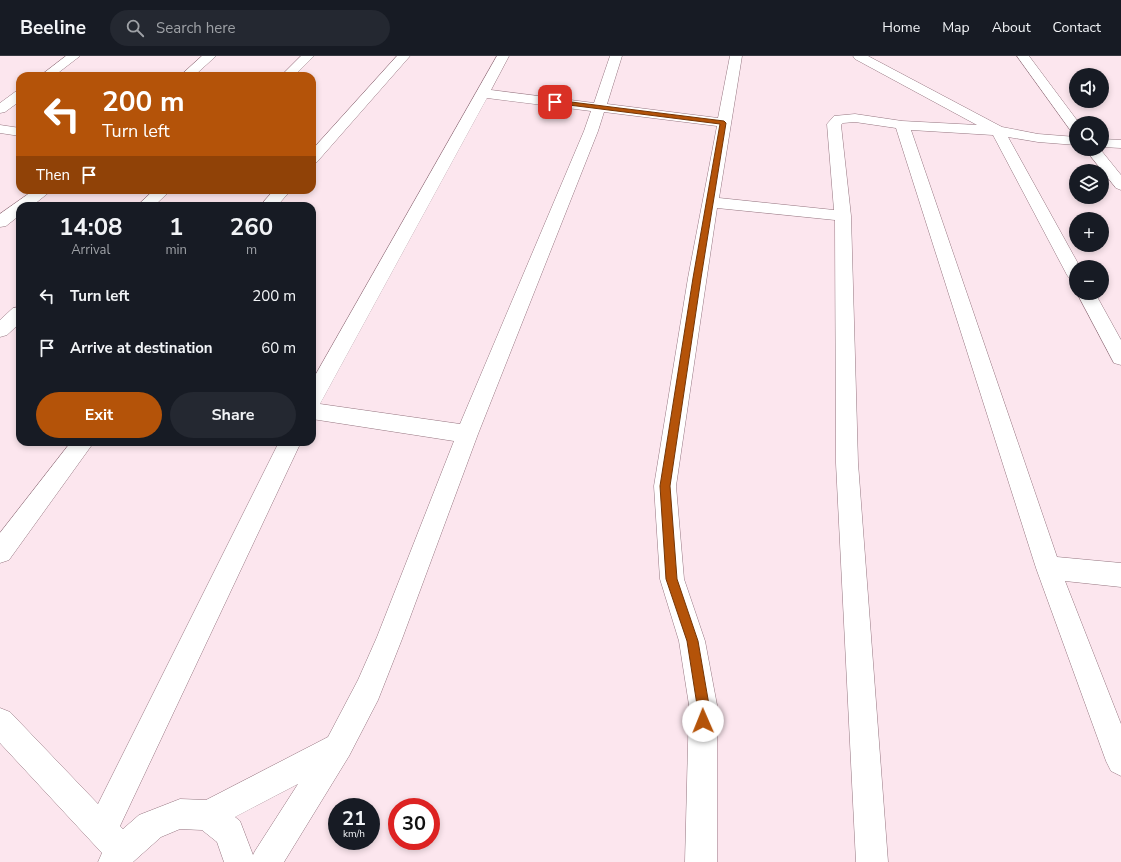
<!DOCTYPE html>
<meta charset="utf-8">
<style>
:root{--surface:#171b24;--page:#242831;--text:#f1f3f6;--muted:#9ea1a6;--line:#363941;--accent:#b45309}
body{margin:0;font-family:"Nunito Sans",sans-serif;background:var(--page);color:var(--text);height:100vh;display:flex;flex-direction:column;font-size:15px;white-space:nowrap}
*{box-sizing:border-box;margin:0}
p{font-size:13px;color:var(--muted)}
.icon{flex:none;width:22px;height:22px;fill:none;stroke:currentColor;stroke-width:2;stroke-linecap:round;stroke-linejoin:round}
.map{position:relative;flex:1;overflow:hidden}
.drawer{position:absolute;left:16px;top:146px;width:300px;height:244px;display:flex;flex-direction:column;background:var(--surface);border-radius:12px;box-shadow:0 2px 6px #0003}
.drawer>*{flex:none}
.banner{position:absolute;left:16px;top:16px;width:300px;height:122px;border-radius:12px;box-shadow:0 2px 6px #0003;background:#b45309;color:#fff;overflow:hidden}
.tools{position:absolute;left:1069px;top:12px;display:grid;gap:8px}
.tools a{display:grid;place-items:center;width:40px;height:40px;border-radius:50%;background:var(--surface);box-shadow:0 2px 6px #0003;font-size:20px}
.speed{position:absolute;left:328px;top:742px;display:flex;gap:8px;font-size:20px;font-weight:700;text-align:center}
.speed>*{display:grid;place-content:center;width:52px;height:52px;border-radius:50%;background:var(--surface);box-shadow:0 2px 6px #0003;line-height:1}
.speed small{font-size:10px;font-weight:400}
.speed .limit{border:6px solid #d22;background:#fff;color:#111}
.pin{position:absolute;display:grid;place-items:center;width:34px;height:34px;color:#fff;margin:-17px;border-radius:8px;box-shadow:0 2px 6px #0006}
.me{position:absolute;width:44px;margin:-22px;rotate:359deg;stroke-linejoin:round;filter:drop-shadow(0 0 3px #0008)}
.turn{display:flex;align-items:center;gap:14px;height:84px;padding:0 20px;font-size:18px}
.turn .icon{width:52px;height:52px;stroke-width:2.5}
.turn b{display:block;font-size:28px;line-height:34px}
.then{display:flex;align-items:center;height:38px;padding:0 20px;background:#0003;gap:8px;font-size:15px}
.eta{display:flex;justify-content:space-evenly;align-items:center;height:68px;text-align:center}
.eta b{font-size:24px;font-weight:700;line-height:28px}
.cta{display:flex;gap:8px;margin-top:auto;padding:8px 20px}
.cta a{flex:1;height:46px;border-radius:24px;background:var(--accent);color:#fff;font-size:16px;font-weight:700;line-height:46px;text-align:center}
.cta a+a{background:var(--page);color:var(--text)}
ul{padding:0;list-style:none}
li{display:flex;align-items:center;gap:12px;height:52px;padding:0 20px}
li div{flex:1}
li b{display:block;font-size:15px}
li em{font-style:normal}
header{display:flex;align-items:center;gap:24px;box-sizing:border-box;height:56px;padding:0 20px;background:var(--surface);border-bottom:1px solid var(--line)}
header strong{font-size:19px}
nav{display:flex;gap:22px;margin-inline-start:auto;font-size:14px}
.search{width:280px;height:36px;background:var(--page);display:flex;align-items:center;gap:10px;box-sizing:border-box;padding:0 14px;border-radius:22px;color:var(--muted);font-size:15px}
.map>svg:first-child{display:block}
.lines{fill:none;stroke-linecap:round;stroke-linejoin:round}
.street-casing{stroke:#967681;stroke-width:1}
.street{fill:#fff;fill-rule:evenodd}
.route{fill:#b45309;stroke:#753606}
</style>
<header>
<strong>Beeline</strong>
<div class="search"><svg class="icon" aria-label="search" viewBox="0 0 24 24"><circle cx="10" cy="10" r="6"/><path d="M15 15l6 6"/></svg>Search here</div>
<nav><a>Home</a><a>Map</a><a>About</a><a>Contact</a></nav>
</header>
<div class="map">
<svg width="1121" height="806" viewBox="0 0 1121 806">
<rect width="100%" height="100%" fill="#fce6ee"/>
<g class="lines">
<!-- street casing -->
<g class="street-casing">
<g id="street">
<polygon points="66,0 80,0 54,20 40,20"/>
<polygon points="202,0 216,0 194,20 180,20"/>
<polygon points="301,0 314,0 294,20 281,20"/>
<polygon points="397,0 410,0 317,106 312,107 312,94"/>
<path d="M497,0H509L491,34L594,47L610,0H622L607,48L718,62L730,0H742L719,142L834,154L827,68L834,60L855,58L902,65L977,69L855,3L853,0H868L1002,71L1038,78L1076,81V89L1038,86L1008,81L1080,211H1076V225L1070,223L1067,219L993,79L911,74L1057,501L1121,507V531L1065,525L1121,668V720L1111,715L1106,705L1036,512L896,72L855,66L843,67L841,69L851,160L858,407L888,806H856L836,407L835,164L717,152L676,430L684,523L705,585L717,649V806H685L689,649L679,585L660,523L654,430L688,222L717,70L604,56L598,75L478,378L402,583L378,644L349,700L284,806H224L217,786L202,774L180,773L161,781L133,806H98L102,797L0,687V652L10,656L98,748L279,386H301L120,770L123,773L139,759L180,743L206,744L328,681L358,624L377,581L454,385L312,363V325ZM487,42L591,55L584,75L460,368L320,348ZM298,728L255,795L253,799L240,765L235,761Z"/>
<polygon points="1017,0 1029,0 1079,67 1076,67 1076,76 1071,75"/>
<polygon points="20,35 20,45 5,56 0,57 0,47 15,36"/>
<polygon points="0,69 20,72 20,80 0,77"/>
<polygon points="1102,83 1121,84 1121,92 1102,91"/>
<polygon points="1085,93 1100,93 1121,119 1121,134 1116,132"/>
<polygon points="34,134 52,134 32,150 20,150 20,159 6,170 0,171 0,158"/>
<polygon points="154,134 171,134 154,150 137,150"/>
<polygon points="274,134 291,134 277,150 260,150"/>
<polygon points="1077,237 1095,237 1121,284 1121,309 1114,307"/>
<polygon points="20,251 20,267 7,279 0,281 0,264 13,252"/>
<polygon points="71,386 94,386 9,504 0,507 0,477"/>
</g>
</g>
<!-- street -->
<use href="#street" class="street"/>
</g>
<!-- route -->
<polygon class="route" points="555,44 724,65 726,67 701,222 670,430 677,523 698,585 709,649 709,665 707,669 703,671 699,669 697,665 697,649 687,585 666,523 660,430 693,222 720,68 553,47 553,45"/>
</svg>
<div class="tools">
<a><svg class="icon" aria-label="sound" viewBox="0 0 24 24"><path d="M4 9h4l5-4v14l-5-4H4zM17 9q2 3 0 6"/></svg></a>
<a><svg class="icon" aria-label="search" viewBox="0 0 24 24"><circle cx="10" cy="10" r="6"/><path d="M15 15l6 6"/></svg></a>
<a><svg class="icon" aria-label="layers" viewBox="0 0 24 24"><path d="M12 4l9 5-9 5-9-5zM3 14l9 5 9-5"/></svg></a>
<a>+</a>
<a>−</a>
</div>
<div class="speed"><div>21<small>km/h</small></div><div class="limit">30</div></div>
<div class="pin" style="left:555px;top:46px;background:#d93025"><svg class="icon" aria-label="arrive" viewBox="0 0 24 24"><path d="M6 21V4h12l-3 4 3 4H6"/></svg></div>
<svg class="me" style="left:703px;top:665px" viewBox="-20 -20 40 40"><circle r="19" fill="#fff"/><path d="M0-13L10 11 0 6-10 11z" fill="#b45309"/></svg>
<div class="banner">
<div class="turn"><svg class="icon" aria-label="left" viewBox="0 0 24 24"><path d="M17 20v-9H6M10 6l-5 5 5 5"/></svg><div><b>200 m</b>Turn left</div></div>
<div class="then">Then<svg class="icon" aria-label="arrive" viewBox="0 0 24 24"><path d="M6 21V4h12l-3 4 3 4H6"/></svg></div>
</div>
<section class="drawer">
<div class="eta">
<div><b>14:08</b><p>Arrival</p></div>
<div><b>1</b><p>min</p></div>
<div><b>260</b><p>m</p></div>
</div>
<ul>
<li><svg class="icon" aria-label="left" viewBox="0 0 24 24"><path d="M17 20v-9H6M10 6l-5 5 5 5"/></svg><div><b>Turn left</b></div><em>200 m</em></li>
<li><svg class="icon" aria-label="arrive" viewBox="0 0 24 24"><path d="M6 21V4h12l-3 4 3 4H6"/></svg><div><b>Arrive at destination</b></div><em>60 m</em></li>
</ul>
<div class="cta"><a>Exit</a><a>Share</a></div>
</section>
</div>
